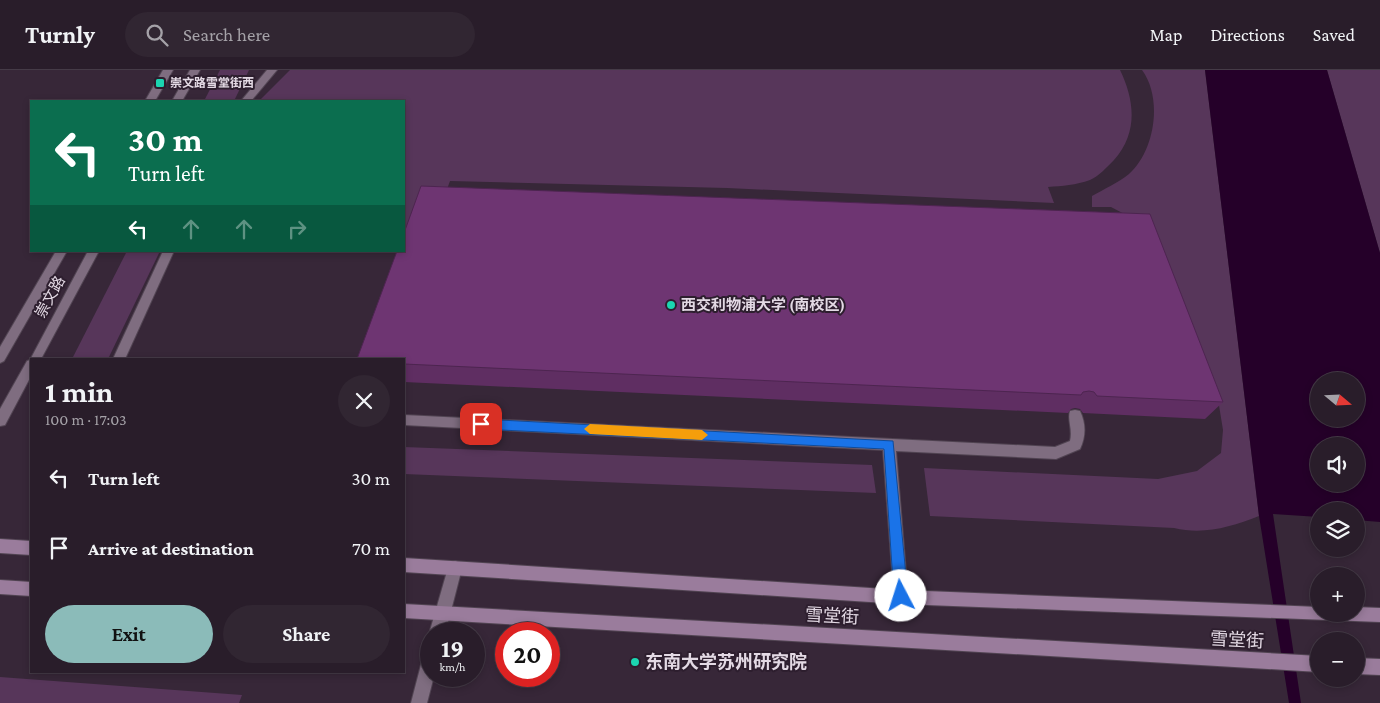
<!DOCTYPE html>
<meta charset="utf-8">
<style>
:root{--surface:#291d2a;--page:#312632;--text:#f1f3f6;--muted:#a5a2a8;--line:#453b47;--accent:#8bbbb9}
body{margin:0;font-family:"Crimson Pro","Noto Sans SC",serif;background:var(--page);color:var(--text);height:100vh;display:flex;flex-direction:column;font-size:19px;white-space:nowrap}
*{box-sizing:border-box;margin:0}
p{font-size:16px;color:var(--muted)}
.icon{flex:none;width:28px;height:28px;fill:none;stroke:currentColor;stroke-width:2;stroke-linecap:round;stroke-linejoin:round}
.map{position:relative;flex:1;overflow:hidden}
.sheet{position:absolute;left:30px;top:288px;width:375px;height:315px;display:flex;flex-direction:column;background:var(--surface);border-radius:0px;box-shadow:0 2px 8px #0003,0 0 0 1px var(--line)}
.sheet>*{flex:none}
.guide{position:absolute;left:30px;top:30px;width:375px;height:152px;border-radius:0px;box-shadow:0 2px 8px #0003,0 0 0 1px var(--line);background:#0b6e4f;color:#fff;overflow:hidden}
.needle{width:32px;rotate:109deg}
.fabs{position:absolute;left:1310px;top:302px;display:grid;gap:10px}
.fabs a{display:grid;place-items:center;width:55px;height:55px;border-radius:50%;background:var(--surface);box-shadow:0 2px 8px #0003,0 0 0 1px var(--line);font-size:25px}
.speed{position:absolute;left:420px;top:552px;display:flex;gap:10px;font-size:25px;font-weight:700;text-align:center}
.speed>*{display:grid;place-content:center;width:65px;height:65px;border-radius:50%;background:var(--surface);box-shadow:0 2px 8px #0003,0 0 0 1px var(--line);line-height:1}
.speed small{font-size:12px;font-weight:400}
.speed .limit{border:8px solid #d22;background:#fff;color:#111}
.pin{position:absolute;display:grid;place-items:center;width:42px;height:42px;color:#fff;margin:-21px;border-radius:10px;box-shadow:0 2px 8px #0006}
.me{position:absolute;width:55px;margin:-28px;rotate:355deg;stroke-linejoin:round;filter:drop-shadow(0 0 4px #0008)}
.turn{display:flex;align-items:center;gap:18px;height:105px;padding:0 15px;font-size:22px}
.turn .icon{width:65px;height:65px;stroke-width:2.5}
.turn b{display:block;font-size:35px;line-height:42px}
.lanes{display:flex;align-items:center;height:48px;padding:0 15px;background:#0003;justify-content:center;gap:25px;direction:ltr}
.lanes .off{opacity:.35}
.round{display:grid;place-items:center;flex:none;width:52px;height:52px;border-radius:26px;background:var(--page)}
.headline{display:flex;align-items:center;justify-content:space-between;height:85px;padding:0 15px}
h1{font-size:30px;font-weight:700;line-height:38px}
.action{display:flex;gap:10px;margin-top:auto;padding:10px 15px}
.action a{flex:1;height:58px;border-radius:30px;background:var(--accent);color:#111;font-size:20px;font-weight:700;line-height:58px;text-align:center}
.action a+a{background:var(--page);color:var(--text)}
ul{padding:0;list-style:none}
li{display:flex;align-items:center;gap:15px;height:70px;padding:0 15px}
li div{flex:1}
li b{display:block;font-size:19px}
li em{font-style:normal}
header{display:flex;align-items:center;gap:30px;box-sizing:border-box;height:70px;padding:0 25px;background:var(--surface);border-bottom:1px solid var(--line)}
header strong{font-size:24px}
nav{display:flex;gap:28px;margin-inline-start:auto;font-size:18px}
.search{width:350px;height:45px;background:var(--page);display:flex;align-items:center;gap:12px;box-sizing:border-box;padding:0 18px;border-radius:28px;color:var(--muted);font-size:19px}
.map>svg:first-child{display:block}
.green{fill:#57365a}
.water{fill:#250029;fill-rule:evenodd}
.pier{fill:#372738;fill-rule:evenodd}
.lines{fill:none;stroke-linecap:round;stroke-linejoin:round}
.service-casing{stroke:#514452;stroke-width:2}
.tertiary-casing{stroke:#514452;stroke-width:2}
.secondary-casing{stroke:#514452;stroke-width:2}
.service{fill:#7f6d80;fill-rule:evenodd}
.tertiary{fill:#7f6d80;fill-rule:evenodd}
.secondary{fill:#9a7c9c;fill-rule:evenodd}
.wall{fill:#5f2e62}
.building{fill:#6e3572;stroke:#4d2550}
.route{fill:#1a73e8;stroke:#114b97}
.slow{fill:#f59e0b}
.poi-dot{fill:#1bd5b1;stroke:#2d1e2e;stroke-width:2}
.labels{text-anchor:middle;stroke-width:4;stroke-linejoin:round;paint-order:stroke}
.far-poi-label{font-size:12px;font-weight:bold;fill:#e3d9e4;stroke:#2d1e2e;text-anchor:start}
.street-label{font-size:15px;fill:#e3d9e4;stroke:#2d1e2e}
.poi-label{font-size:15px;font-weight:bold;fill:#e3d9e4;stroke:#2d1e2e;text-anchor:start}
.near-street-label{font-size:18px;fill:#e3d9e4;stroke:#2d1e2e}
.near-poi-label{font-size:18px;font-weight:bold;fill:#e3d9e4;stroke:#2d1e2e;text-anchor:start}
</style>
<header>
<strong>Turnly</strong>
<div class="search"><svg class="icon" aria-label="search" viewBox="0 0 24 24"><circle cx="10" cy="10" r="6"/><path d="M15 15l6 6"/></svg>Search here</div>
<nav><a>Map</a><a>Directions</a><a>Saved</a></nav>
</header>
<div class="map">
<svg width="1380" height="633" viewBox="0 0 1380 633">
<rect width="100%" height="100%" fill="#372738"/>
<!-- green -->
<g class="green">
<polygon points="220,0 249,0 234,31 204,31"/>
<path d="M290,0H1120C1135,31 1138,63 1114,90C1107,97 1099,106 1090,110C1076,115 1062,116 1048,117L1054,133L727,118L450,111L442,133L412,162H404V31H259Z"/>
<path d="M1142,0H1205L1259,446C1231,457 1204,465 1174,458L930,446L924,398L1158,409L1197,401L1221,383L1223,360L1216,317L1132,148L1111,137H1092V126C1104,119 1118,113 1129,104C1155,81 1163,28 1142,0Z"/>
<polygon points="1327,0 1380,0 1380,183"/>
<polygon points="127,181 160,181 108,289 72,289"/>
<polygon points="404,377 872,395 876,423 404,404"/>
<polygon points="0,607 242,625 239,633 0,633"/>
</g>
<!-- water -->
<path class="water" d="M1205,0H1327L1380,183V633H1289L1259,446ZM1319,311H1356V349H1319ZM1319,376H1356V414H1319ZM1319,441H1356V479H1319ZM1319,506H1356V544H1319ZM1319,571H1356V609H1319Z"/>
<!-- pier -->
<path class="pier" d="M1273,444L1319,447V479H1356V450L1380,452V633H1301ZM1319,506H1356V544H1319ZM1319,571H1356V609H1319Z"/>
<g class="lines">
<!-- service casing -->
<g class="service-casing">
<g id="service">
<polygon points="267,0 277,0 251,31 241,31"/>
<polygon points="163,181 174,181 125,289 113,289"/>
<path d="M1075,340L1080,341C1086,354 1086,366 1080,379L1056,389L896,381L908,527L906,532L901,534L896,532L894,527L883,380L404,355V345L1055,377L1070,371C1073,359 1067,350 1070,341Z"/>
<polygon points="455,491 460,493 462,498 445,564 431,564 431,568 429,564 448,498 450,493"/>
<polygon points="431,579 431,606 434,606 427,633 411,633 423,587 426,582"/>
</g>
</g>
<!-- tertiary casing -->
<g class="tertiary-casing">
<g id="tertiary">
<polygon points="163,0 173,0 155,31 145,31"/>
<polygon points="190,0 200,0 182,31 172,31"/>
<polygon points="56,181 67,181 4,291 0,293 0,277"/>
<polygon points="88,181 99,181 41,289 31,289 31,306 5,355 0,356 0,339 27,291 30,290"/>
</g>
</g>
<!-- secondary casing -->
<g class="secondary-casing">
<g id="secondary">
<polygon points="0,469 31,471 31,485 0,483"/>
<polygon points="404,488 901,520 1319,537 1319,544 1356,544 1356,537 1380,538 1380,552 901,534 404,502"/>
<polygon points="0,510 31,512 31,526 0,524"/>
<polygon points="404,534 1319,586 1319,602 404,548"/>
<polygon points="1356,588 1380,589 1380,605 1356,604"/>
</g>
</g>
<!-- service -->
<use href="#service" class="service"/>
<!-- tertiary -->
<use href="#tertiary" class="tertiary"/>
<!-- secondary -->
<use href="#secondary" class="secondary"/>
</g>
<!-- wall -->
<polygon class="wall" points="397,181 1223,332 1205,349 1083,343 1080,339 1075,338 1071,339 1068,343 404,312 404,289"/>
<!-- building -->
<polygon class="building" points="421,116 1150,144 1223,332 1097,326 1094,322 1089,321 1083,322 1081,325 404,294 404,289 357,289 397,181 404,181 404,163"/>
<!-- route -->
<polygon class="route" points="481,349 893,371 908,526 906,531 901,533 896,531 894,526 884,379 481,359 476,354"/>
<!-- slow -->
<polygon class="slow" points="590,354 702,360 708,365 702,370 590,364 584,359"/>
<!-- markers -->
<g class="poi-dot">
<rect x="155" y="8" width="10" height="10" rx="2.5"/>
<circle cx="671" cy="235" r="5"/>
<circle cx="635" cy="592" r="5"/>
</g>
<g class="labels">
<!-- far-poi labels -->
<g class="far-poi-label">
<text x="170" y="17">崇文路雪堂街西</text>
</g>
<!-- street labels -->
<g class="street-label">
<text transform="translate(50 227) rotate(-61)" y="5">崇文路</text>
</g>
<!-- poi labels -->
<g class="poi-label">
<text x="681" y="240">西交利物浦大学 (南校区)</text>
</g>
<!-- near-street labels -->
<g class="near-street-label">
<text transform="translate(832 546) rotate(3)" y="6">雪堂街</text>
<text transform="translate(1237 570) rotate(3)" y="6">雪堂街</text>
</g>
<!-- near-poi labels -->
<g class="near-poi-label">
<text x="645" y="598">东南大学苏州研究院</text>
</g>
</g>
</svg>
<div class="fabs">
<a><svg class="needle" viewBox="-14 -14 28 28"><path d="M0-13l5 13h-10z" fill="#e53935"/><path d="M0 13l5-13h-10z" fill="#a5a2a8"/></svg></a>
<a><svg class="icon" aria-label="sound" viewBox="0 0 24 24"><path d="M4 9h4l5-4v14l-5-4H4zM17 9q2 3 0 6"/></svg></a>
<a><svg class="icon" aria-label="layers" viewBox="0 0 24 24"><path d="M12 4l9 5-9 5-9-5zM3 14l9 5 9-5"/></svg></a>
<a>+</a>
<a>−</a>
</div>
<div class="speed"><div>19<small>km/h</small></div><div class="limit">20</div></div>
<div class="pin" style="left:481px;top:354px;background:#d93025"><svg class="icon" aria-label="arrive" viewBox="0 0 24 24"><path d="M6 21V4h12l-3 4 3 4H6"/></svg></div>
<svg class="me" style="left:901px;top:526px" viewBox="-20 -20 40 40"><circle r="19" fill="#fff"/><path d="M0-13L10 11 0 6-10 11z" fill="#1a73e8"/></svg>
<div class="guide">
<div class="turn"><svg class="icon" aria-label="left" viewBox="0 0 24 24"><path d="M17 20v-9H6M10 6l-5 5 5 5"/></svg><div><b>30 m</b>Turn left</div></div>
<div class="lanes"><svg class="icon" aria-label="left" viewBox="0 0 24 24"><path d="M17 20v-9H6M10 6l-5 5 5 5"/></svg><svg class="icon off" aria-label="ahead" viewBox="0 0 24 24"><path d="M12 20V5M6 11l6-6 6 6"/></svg><svg class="icon off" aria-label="ahead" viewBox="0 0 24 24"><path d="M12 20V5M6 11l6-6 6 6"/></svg><svg class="icon off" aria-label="right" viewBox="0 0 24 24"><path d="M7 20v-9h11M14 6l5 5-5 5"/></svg></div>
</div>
<section class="sheet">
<div class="headline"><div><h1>1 min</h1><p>100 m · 17:03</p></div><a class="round"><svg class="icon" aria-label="close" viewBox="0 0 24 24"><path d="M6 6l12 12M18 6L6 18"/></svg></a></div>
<ul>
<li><svg class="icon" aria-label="left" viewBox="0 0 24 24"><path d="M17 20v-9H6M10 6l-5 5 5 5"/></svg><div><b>Turn left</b></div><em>30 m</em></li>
<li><svg class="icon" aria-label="arrive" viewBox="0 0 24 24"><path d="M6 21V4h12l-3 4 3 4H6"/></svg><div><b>Arrive at destination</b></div><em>70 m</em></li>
</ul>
<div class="action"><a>Exit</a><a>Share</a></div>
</section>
</div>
